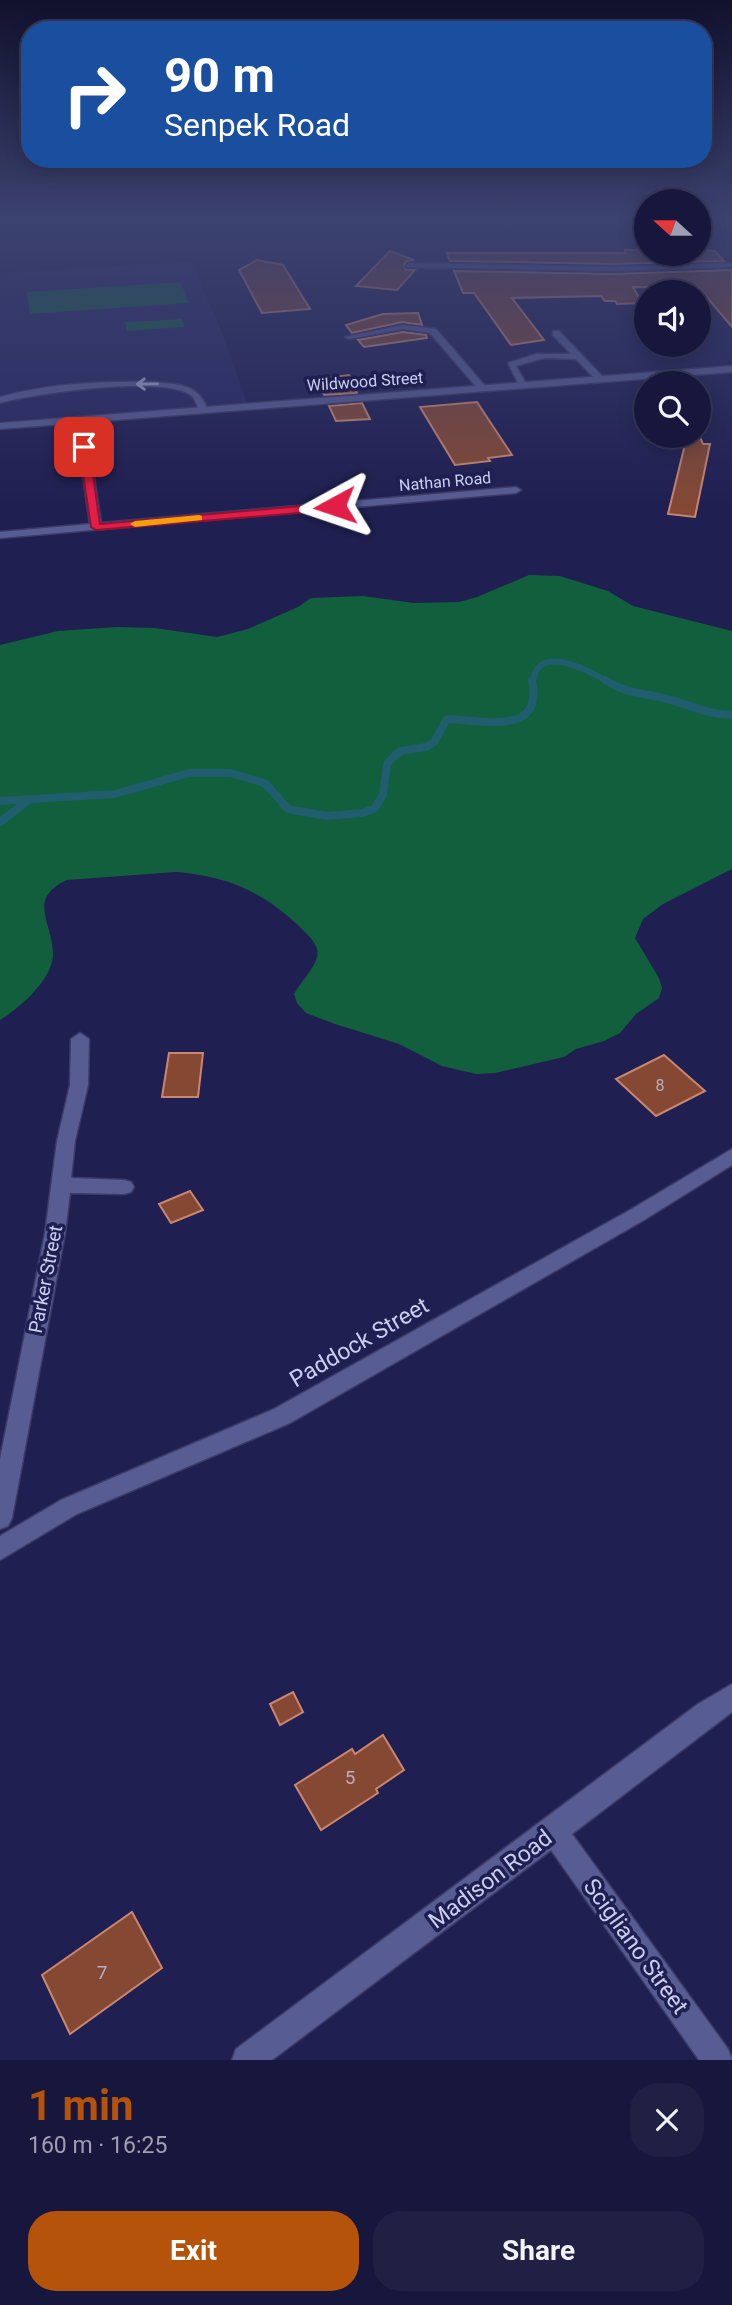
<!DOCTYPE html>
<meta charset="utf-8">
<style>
:root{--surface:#17173d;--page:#202044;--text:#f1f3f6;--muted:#9e9fb0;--line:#363657;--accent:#b45309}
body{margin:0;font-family:Roboto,sans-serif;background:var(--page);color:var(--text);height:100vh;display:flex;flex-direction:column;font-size:26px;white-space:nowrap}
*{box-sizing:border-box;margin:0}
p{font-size:23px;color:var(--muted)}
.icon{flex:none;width:38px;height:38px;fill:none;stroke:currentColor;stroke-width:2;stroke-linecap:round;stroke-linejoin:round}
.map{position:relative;height:2060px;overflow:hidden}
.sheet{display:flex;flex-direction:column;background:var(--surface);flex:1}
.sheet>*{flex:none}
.guide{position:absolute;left:21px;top:21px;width:691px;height:147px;border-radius:28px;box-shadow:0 4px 18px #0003,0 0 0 2px var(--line);background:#1a4fa0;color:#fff;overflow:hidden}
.needle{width:46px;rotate:291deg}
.tools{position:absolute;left:634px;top:189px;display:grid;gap:14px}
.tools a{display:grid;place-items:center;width:77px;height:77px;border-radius:50%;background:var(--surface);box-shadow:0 4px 18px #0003,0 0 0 2px var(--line);font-size:35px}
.pin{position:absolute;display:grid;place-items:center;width:60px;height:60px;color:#fff;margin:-30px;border-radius:14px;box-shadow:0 4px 10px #0006}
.me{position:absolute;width:77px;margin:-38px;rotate:265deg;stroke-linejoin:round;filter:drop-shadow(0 0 5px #0008)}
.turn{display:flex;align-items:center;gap:24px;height:147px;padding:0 28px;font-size:32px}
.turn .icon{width:91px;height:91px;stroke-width:2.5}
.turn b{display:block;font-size:49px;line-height:60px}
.round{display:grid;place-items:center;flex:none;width:74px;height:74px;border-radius:28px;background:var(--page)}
.headline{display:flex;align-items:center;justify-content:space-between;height:119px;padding:0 28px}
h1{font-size:42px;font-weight:700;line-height:52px;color:var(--accent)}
.primary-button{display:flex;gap:14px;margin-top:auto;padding:14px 28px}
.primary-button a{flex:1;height:80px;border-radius:28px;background:var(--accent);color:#fff;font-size:28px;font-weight:700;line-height:80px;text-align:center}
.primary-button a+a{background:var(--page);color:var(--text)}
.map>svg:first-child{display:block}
.built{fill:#272760}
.green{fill:#115f3d}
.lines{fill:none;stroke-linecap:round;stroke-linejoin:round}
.stream-far1{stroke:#205d6e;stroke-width:6}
.stream{stroke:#205d6e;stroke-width:8}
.building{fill:#844833;stroke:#c98770;stroke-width:2}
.service-casing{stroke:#3d3a65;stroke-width:3}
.minor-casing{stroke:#3d3a65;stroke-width:3}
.tertiary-casing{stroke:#3d3a65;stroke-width:3}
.service{fill:#575c93;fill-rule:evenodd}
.minor{fill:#575c93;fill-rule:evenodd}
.tertiary{fill:#575c93;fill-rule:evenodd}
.oneway{stroke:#a2a7cf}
.route{fill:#e11d48;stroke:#92132f;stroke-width:2}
.slow{fill:#f59e0b}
.labels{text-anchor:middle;stroke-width:7;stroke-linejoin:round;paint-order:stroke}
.far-street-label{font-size:16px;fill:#cacfef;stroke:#1f1f51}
.number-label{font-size:16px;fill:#b8adc0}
.street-label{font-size:19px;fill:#cacfef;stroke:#1f1f51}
.near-number-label{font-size:19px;fill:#b8adc0}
.near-street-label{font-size:23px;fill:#cacfef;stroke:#1f1f51}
</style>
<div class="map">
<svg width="732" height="2060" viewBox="0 0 732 2060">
<rect width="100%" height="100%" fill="#1f1f51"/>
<!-- built -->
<polygon class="built" points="191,262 219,325 247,403 0,421 0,273"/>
<!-- green -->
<g class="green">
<polygon points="181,282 188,303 30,314 27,292"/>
<polygon points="182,319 184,327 127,331 125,322"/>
<path d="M529,575L560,576L608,591L633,606L732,631V869L663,904L643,919L635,938L659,978L662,988L659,998L636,1014L620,1033L604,1041L576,1049L564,1057L495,1073L476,1074L442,1066L399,1044L335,1024L306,1013L297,1003L294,994C300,983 314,969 317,957C320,946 309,936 302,929C265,893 229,876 176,872L67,880C26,899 53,922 53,955C52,980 20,1008 0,1020V645L58,631L117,627L155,628L217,637L248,629L298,607L311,598L363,596L414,603L459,602L477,597Z"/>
</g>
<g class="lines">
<!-- stream-far1 -->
<path class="stream-far1" d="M533,682C537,642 590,671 608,682"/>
<!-- stream -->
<g class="stream">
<path d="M605,680C627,694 639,692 663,698C687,703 706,715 732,715"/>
<path d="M0,801L115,794L189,773H230L265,783L288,809L327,816L362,813L374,809L383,795L387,764L393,757L401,751L426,747L434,742L447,719C483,720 544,737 532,680"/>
<polyline points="0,822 29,800"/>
</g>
</g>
<!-- building -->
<g class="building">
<polygon points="625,250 646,250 646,254 698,254 698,250 715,251 724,261 612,264 450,261 447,253 626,253"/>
<polygon points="390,251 414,260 407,261 404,265 406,270 415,270 397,290 356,286"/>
<polygon points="257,260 283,265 310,309 262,313 239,270"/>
<polygon points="732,270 732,327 699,288 633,287 642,303 617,304 615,301 605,301 601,296 512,298 544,340 511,345 474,293 463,293 454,271 612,274"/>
<polygon points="418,313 422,325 402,322 352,333 346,325 383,314"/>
<polygon points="403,332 426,335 427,338 364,347 358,340"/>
<polygon points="349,375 357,393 324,395 317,379"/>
<polygon points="477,402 512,455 488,458 490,461 455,465 420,407"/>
<polygon points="362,403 370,419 336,421 329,406"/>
<polygon points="698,433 703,444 710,444 695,517 668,514 687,436 698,436"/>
<polygon points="169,1053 203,1053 198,1097 162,1097"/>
<polygon points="664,1055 705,1091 656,1116 616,1079"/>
<polygon points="190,1191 203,1210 171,1223 159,1204"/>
<polygon points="293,1692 303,1712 280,1725 270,1704"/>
<polygon points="383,1735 404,1770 376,1789 378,1793 321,1830 295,1785 352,1749 355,1754"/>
<polygon points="132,1912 162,1968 70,2034 42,1975"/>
</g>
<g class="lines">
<!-- service casing -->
<g class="service-casing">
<g id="service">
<polygon points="403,325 436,329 485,386 485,390 479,390 430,333 403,329 349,339 345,337"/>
<polygon points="553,331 559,331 603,377 603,381 597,381 576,359 544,358 516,366 527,385 520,387 508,363 536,354 571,354 553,335"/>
<path d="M155,382C179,385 198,383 208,410L200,412C197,406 195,397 189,394C155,376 38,393 0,403V397C50,383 103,381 155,382Z"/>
</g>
</g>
<!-- minor casing -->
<g class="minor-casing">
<g id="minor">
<polygon points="409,263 612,267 732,263 732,267 612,271 406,267"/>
<polygon points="80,417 85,420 101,523 516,487 521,490 516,493 0,538 0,532 90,524 75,420"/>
<polygon points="80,1033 89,1039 88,1085 75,1141 71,1178 124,1180 131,1182 134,1187 131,1192 124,1194 70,1193 65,1233 12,1518 8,1526 0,1529 0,1459 45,1233 57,1141 70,1085 71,1039"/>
<polygon points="732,1149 732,1165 644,1220 290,1423 77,1514 0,1560 0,1536 61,1500 274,1409 630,1210"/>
<polygon points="732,1684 732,1712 572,1834 728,2049 732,2060 699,2060 551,1850 272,2060 232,2060 236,2049 698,1704"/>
</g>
</g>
<!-- tertiary casing -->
<g class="tertiary-casing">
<g id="tertiary">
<polygon points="727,220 732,220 732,223"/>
<polygon points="732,366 732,372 0,429 0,423"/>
</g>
</g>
<!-- service -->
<use href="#service" class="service"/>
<!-- minor -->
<use href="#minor" class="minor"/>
<!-- tertiary -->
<use href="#tertiary" class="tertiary"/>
</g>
<!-- one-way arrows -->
<defs><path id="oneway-shaft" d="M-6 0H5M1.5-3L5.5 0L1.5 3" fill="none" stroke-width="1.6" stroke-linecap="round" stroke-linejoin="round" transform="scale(1.75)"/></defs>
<use class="oneway" href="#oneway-shaft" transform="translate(147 384) rotate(179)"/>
<!-- sky -->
<linearGradient id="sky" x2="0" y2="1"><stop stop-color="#11112d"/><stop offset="0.43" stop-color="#3c4270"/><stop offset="1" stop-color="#3c4270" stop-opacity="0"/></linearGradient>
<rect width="732" height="509" fill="url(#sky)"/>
<!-- route -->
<polygon class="route" points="84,444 89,447 100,524 335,503 340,506 335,510 96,530 91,527 79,447"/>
<!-- slow -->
<polygon class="slow" points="199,515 202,516 202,520 135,527 130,524 135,521"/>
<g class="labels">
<!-- far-street labels -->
<g class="far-street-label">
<text transform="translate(365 381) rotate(-4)" y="6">Wildwood Street</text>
<text transform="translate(445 481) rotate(-5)" y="6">Nathan Road</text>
</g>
<!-- number labels -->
<g class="number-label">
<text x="660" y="1091">8</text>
</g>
<!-- street labels -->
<g class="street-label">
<text transform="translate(45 1279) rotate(-79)" y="7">Parker Street</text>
</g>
<!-- near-number labels -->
<g class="near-number-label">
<text x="350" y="1784">5</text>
<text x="102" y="1979">7</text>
</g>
<!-- near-street labels -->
<g class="near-street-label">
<text transform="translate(359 1342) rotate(-30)" y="8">Paddock Street</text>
<text transform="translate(490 1879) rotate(-37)" y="8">Madison Road</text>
<text transform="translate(636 1946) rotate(54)" y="8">Scigliano Street</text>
</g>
</g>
</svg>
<div class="tools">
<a><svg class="needle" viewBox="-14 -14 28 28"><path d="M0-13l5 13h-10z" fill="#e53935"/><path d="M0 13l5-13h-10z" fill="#9e9fb0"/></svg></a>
<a><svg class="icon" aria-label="sound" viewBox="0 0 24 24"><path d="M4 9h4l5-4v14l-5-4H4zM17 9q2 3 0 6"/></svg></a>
<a><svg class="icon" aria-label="search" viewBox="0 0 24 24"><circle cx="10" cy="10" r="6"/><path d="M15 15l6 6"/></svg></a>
</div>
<div class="pin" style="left:84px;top:447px;background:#d93025"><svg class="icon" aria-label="arrive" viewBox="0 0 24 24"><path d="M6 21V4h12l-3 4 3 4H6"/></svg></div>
<svg class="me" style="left:335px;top:506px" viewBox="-20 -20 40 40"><path d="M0-17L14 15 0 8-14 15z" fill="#e11d48" stroke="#fff" stroke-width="4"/></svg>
<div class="guide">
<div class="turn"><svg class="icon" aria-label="right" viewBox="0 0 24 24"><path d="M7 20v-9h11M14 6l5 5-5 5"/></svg><div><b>90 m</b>Senpek Road</div></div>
</div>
</div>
<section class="sheet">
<div class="headline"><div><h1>1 min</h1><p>160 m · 16:25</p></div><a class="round"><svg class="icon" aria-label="close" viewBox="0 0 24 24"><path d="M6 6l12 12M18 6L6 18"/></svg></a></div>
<div class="primary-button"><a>Exit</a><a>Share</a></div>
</section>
